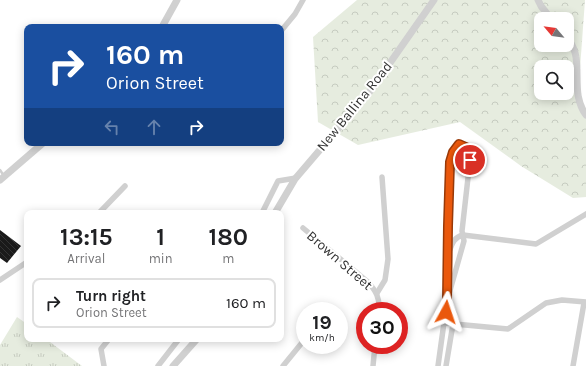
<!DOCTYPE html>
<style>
:root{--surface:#fff;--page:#f6f6f6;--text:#202124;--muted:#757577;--line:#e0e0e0}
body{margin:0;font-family:Karla,sans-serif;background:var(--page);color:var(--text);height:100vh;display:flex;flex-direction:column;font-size:15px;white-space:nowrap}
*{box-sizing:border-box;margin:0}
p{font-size:13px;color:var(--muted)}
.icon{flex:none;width:22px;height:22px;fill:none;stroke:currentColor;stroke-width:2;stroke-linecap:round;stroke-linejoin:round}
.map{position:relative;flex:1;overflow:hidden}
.panel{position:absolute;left:24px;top:210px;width:260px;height:132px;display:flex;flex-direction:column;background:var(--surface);border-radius:8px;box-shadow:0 2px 10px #0003}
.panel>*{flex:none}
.guide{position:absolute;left:24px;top:24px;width:260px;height:122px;border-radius:8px;box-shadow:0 2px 10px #0003;background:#1a4fa0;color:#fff;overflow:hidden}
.needle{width:26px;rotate:299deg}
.fabs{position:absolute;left:534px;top:12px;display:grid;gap:8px}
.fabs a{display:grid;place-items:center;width:40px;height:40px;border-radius:8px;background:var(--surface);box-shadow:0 2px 10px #0003;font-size:20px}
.speed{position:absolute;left:296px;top:302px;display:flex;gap:8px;font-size:20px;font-weight:700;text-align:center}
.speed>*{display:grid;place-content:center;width:52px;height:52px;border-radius:50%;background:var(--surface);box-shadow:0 2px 10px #0003;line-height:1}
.speed small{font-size:10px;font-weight:400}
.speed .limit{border:6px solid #d22;background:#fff;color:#111}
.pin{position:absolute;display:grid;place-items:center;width:34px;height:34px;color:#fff;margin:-17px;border:2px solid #fff;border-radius:50%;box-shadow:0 1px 4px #0007}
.me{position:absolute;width:44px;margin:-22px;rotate:5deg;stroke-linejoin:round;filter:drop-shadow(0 0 3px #0008)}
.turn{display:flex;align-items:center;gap:14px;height:84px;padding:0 16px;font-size:18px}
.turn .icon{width:52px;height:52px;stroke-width:2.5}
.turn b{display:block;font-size:28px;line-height:34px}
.lanes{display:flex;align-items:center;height:38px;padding:0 16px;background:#0003;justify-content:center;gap:20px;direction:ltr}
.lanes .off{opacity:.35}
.eta{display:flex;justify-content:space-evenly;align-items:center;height:68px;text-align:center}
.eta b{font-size:24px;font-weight:700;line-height:28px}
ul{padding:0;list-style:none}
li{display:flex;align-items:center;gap:12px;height:50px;margin:0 8px 6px;padding:0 8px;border:2px solid var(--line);border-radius:8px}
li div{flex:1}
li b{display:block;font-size:15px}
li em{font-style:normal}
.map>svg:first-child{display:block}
.grass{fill:url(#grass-tufts)}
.forest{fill:url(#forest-crowns);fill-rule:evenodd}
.building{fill:url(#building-back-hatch)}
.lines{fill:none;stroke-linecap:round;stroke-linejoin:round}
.service{stroke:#d0d0d0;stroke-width:2.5}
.minor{stroke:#d0d0d0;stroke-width:5.5}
.tertiary{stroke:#d0d0d0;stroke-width:7}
.route-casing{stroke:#983908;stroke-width:10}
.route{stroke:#ea580c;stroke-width:7}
.labels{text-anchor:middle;stroke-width:4;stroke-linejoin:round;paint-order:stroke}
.street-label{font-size:14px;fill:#333;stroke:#fff}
</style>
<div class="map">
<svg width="586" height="366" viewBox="0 0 586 366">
<defs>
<pattern id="grass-tufts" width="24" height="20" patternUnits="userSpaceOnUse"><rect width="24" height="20" fill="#e6ecdf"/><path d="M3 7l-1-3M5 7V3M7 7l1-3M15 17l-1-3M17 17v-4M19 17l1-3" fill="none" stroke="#c6cbc0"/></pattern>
<pattern id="forest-crowns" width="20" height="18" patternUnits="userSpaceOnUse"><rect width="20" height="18" fill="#e6ecdf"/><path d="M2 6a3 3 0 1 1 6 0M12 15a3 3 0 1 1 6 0" fill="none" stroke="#c6cbc0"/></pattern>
<pattern id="building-back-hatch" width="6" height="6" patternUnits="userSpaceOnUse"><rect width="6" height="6" fill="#1a1a1a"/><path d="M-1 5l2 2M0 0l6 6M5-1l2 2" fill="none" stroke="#333"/></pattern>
</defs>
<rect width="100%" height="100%" fill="#fff"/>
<!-- grass -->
<polygon class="grass" points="17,317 27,324 27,339 46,339 82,366 0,366 0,345"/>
<!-- forest -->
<path class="forest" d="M357,0H585L578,96L586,109V197L573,198L521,166L460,122L358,145L318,122L313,37ZM541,19H567V45H541ZM541,67H567V93H541Z"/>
<!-- building -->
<polygon class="building" points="0,230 21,246 7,263 0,258"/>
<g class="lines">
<!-- service -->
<polyline class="service" points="0,170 4,176"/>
<!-- minor -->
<g class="minor">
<polyline points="281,31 295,14 303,0"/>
<polyline points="99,213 125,186"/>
<polyline points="262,213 278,181 296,178"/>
<path d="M303,228L368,282C376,291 380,298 379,311"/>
<path d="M449,252C452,244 454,237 463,235L536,244L586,214"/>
<polyline points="0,280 27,262"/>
<polyline points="377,293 385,280 388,259 382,177"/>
<polyline points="444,323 508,329 546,303 562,300 586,302"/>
<polyline points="104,366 101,349 109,339"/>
<polyline points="158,366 179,339"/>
<polyline points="283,366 305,339"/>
<polyline points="373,366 375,345"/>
<polyline points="438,366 447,301 448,226 450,162 453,152 459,144 468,149 470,160 462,231 464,241 447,301"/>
<polyline points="446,366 453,324"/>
<polyline points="573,366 584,303"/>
</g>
<!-- tertiary -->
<g class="tertiary">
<polyline points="538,0 541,6 551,19"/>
<polyline points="162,27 177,0"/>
<path d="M567,36C571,43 575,49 576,57C579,77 573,97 586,115"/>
<polyline points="0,180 43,143"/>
<polyline points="275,213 295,179 371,90 434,0"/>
<polyline points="173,366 197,339"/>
</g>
</g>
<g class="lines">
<!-- route casing -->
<g class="route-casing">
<polyline id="route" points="446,312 447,301 448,226 450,162 453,152 459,144 468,148 470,160"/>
</g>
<!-- route -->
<use href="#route" class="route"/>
</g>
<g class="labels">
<!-- street labels -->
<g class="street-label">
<text transform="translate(354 106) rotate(-51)" y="5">New Ballina Road</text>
<text transform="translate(340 260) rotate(41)" y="5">Brown Street</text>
</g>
</g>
</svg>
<div class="fabs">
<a><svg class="needle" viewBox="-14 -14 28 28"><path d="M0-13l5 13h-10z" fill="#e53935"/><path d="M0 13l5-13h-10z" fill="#757577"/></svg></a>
<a><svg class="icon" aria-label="search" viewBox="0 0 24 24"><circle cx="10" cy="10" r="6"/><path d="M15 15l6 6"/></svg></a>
</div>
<div class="speed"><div>19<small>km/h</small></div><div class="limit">30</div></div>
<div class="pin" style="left:470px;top:160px;background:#d93025"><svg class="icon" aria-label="arrive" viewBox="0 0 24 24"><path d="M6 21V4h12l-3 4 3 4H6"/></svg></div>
<svg class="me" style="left:446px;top:312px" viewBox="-20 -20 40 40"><path d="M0-17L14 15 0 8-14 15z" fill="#ea580c" stroke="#fff" stroke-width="4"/></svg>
<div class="guide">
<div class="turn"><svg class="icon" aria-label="right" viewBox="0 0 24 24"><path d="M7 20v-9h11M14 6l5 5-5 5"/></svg><div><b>160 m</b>Orion Street</div></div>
<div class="lanes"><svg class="icon off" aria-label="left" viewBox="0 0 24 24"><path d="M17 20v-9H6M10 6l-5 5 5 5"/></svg><svg class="icon off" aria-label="ahead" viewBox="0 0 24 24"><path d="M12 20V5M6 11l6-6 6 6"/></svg><svg class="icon" aria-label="right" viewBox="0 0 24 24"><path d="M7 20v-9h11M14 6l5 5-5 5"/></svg></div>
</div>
<section class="panel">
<div class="eta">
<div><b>13:15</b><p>Arrival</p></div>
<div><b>1</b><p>min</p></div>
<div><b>180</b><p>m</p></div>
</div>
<ul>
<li><svg class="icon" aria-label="right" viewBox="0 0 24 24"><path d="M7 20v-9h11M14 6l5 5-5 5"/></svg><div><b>Turn right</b><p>Orion Street</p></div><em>160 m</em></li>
</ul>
</section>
</div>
